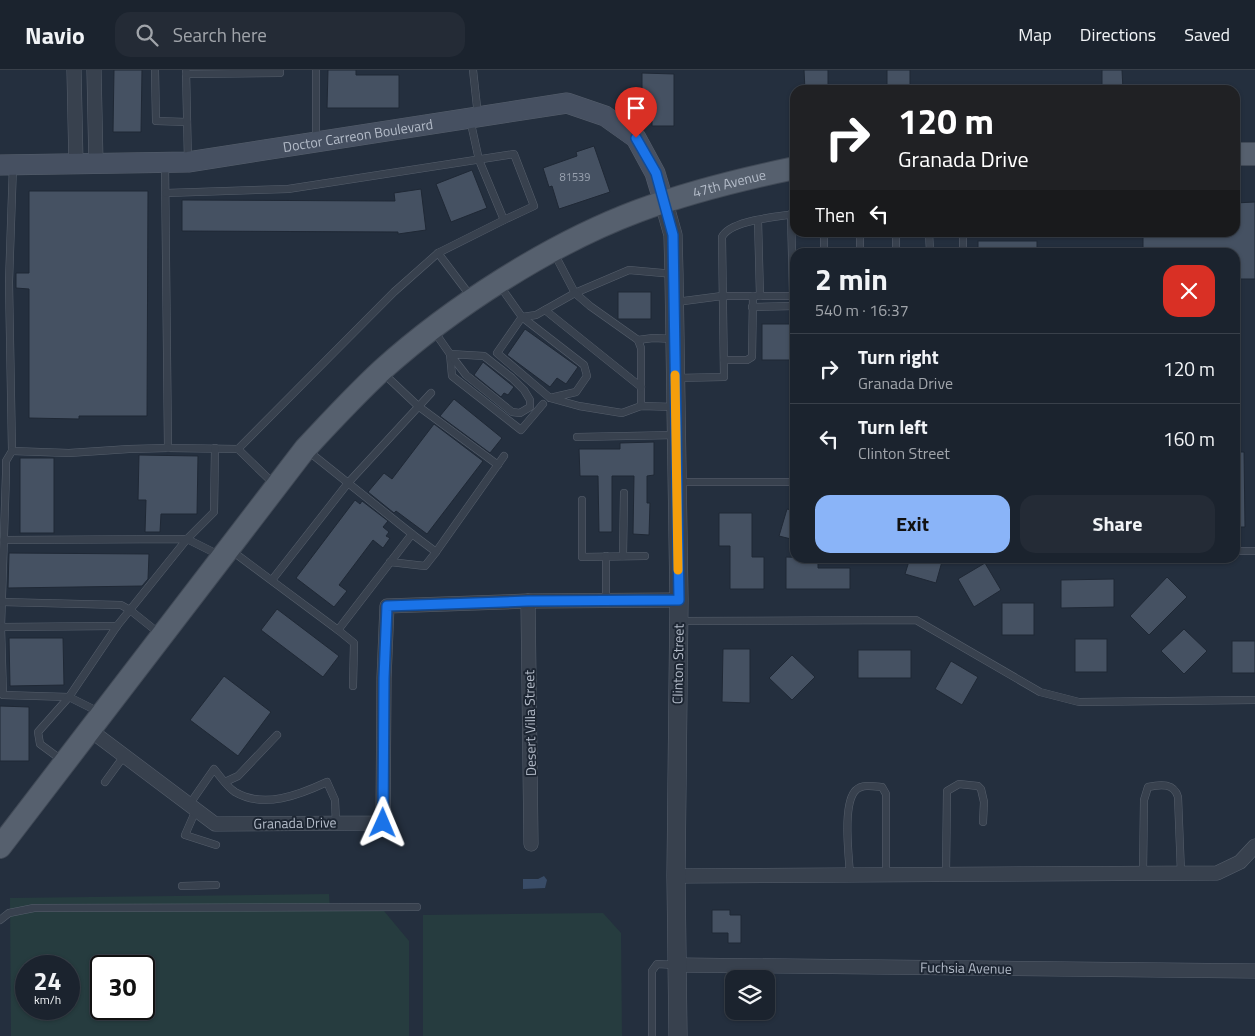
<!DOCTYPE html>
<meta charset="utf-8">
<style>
:root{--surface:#1b232e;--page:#242b36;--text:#f1f3f6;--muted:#a0a4aa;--line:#39404a;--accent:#8ab4f8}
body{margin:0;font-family:"Titillium Web",sans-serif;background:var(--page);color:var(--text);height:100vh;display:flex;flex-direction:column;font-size:19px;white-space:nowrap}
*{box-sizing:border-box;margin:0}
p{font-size:16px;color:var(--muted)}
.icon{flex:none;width:28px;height:28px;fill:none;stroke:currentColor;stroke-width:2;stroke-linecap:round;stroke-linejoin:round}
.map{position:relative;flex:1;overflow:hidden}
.drawer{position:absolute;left:790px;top:178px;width:450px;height:315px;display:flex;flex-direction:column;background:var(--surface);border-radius:15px;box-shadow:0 1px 4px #0004,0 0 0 1px var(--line)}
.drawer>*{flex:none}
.hud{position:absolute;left:790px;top:15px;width:450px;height:152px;border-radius:15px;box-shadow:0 1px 4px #0004,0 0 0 1px var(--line);background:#202124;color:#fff;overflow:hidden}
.tools{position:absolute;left:725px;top:900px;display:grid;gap:10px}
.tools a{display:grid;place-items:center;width:50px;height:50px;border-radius:10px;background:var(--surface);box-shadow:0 1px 4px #0004,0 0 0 1px var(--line);font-size:25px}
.speed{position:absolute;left:15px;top:885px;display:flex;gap:10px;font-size:25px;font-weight:700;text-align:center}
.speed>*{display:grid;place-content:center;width:65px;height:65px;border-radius:50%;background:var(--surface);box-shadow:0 1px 4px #0004,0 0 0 1px var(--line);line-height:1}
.speed small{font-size:12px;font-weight:400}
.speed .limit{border:2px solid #111;border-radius:8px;background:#fff;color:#111}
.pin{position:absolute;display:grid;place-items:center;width:42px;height:42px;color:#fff;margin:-51px -21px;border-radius:50% 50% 50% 0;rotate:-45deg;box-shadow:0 0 5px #0007}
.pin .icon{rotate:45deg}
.me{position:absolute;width:55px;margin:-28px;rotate:1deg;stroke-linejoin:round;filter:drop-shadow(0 0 4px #0008)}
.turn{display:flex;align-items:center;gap:18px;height:105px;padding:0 25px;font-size:22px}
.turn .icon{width:65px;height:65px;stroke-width:2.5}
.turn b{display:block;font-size:35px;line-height:42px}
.then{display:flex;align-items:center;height:48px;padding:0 25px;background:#0003;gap:10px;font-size:19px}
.round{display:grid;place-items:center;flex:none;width:52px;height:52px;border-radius:15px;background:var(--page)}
.overview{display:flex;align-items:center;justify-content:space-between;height:85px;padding:0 25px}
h1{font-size:30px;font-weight:700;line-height:38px}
.button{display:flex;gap:10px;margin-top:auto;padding:10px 25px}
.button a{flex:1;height:58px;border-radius:15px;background:var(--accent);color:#111;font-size:20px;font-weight:700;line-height:58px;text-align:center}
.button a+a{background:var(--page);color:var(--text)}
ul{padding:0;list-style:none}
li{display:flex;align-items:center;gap:15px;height:70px;padding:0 25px;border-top:1px solid var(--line)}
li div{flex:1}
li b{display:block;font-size:19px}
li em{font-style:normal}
header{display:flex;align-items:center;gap:30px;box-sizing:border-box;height:70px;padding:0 25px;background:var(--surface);border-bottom:1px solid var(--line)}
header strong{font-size:24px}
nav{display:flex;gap:28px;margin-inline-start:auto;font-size:18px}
.search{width:350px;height:45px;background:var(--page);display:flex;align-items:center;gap:12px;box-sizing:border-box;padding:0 18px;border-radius:15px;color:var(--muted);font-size:19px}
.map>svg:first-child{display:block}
.green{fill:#263c3f;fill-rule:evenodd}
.water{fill:#394c67}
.building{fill:#455162;stroke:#1f2835}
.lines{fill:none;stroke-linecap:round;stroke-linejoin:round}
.service-casing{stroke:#565f6c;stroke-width:8}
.minor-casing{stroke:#565f6c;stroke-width:15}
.tertiary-casing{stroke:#565f6c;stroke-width:19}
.secondary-casing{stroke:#565f6c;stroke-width:21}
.primary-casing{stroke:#414a57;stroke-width:24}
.service{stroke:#38414e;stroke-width:7}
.minor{stroke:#38414e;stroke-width:14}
.tertiary{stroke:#38414e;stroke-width:18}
.secondary{stroke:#465061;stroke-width:20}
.primary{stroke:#56606e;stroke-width:22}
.route-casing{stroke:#114b97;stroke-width:12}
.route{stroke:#1a73e8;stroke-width:9}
.slow{stroke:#f59e0b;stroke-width:9}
.labels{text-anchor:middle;stroke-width:4;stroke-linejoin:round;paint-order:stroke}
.number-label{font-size:11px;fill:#98a1af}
.street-label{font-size:14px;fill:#b4bcc9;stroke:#1d2633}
</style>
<header>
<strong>Navio</strong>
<div class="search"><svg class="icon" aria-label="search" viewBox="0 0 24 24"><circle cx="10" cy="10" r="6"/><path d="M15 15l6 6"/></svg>Search here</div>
<nav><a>Map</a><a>Directions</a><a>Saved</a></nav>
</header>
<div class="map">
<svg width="1255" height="966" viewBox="0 0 1255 966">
<rect width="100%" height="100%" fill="#242f3e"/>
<!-- green -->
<g class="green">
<path d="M329,824L330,840L384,841L409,871V966H11L10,828ZM26,896H69V939H26ZM101,896H144V939H101Z"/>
<polygon points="603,843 621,863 622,966 423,966 423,845"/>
</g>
<!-- water -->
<polygon class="water" points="544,806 547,810 545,818 523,819 523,809 538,809"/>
<!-- building -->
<g class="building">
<polygon points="114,0 142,0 141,62 113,62"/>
<polygon points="328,0 356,0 356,5 399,5 399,38 327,38"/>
<polygon points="804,0 828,0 828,20 805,20"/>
<rect x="887" y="0" width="23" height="20"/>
<polygon points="1102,0 1122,0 1123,20 1102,20"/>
<polygon points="642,3 674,4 674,56 652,56 652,51 642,51"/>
<polygon points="594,76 610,122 559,139 552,116 549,117 543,98 577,86 576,82"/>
<polygon points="472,100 487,138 451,152 436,114"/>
<polygon points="421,119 426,160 398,164 398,162 182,161 182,130 395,131 394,123"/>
<polygon points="29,121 148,121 147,346 79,346 79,349 29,348 29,219 16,218 16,203 29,203"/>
<polygon points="1255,132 1255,209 1235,209 1235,182 1143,182 1143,162 1235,162 1235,133"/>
<rect x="978" y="171" width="59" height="11"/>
<rect x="618" y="222" width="33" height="27"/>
<rect x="762" y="254" width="33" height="36"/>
<polygon points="525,259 578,297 566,314 557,308 550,317 507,285"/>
<polygon points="483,292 514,317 508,325 504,323 501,327 474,305"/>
<polygon points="454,329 502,368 490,383 440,346"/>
<polygon points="434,354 483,391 427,464 396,441 394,443 368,422 384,403 392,409"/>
<polygon points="654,372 654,405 647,406 647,433 650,433 649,465 633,464 634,406 612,406 612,462 599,462 598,406 580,406 579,379 620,379 620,373"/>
<polygon points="1235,382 1244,382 1245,457 1235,457"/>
<polygon points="139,385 198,386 197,444 161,444 160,462 145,462 146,430 138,430"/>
<rect x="20" y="388" width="34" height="75"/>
<polygon points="355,430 360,434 362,431 388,451 383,457 389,462 386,466 390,468 383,478 373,470 339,515 347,521 334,537 296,508"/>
<polygon points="787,439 795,441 795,470 779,466"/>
<polygon points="719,443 752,443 752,487 764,487 764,519 730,519 730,476 719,476"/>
<polygon points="9,483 149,484 148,509 142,516 8,518"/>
<polygon points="786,487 818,488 818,498 850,498 850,519 786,519"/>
<polygon points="910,488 943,488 936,513 905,504"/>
<polygon points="985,493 1001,520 974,537 958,509"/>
<polygon points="1167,507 1187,527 1149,565 1130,546"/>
<polygon points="1114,509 1114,537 1061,538 1061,510"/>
<rect x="1002" y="533" width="32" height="32"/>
<polygon points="277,539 339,586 323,607 261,560"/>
<polygon points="1184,559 1207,581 1184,604 1161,581"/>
<polygon points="9,568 63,568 64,615 10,616"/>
<rect x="1075" y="569" width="32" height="33"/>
<rect x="1232" y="571" width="23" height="32"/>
<polygon points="723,579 750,579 750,633 722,632"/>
<rect x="858" y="580" width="53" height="28"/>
<polygon points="792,585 815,607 792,630 769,608"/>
<polygon points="951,591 978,607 962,635 935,619"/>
<polygon points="224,606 271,642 238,686 190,650"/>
<polygon points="0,636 29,637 29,691 0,691"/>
<polygon points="712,840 730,840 730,845 741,845 741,873 728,873 728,863 712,863"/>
</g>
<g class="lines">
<!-- service casing -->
<g class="service-casing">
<g id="service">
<polyline points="155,0 156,51 187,52"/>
<polyline points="186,0 188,92"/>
<polyline points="316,0 316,69"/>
<polyline points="473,0 478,46"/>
<polyline points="186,4 280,3 280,0"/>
<polyline points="165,93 168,378 238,379 274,414"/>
<polyline points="13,95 9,212 12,381 69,383 129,379 168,378"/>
<polyline points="166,123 288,119 514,84 534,136 504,150"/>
<polyline points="791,144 793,226"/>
<polyline points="758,150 760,226"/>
<polyline points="824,162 824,182"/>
<polyline points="860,162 860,182"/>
<polyline points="896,162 896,182"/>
<polyline points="929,162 930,182"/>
<polyline points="963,182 963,162"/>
<polyline points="438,183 472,228"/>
<polyline points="554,183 575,223 629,200 674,204"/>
<polyline points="500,216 522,247 536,245 575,223 590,236 638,270 641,278 641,336"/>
<polyline points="676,232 722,226 795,226"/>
<polyline points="752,237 795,236"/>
<polyline points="545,240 641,317"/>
<polyline points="434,261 450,284 452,306 521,360 543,334"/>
<polyline points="638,270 653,268 675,269"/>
<polygon points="450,284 484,286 512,308 524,320 530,330 530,337 520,343 512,342 466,305"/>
<polyline points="724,290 747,290 752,287 753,226"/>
<polyline points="383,303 418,336 498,395"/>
<path d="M676,308L724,307L722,167C730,150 777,147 795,144"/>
<polyline points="550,328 576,322 587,306 584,295 522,247 497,283 550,328 579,336 622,343 641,336 676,337"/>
<polyline points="577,367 676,365"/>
<polyline points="238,379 394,222 438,183 504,150 479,90 470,49"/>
<polyline points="12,381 6,391 6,404 1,557 3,625 69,627 99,642"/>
<polyline points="677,412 795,412"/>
<polyline points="582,430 582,487 645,486"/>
<polyline points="412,464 436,482 504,386"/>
<polyline points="4,470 187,469 219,485"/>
<polyline points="232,481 338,560 412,464 308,381"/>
<polyline points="1235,481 1255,481"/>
<polyline points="606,486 606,530"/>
<polyline points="623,486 624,423"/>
<polyline points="390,492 425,496 436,482"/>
<polyline points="272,510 348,413 431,323"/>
<polyline points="2,532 121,535 130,540 160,564"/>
<polyline points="679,551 916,550 1040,622 1079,632 1255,630"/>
<polyline points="1,557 117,556"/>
<polyline points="338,560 354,573 353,616"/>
<polyline points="63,691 40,674 38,662 69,627 117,556 187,469 214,442 215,378"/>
<polyline points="105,712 124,686"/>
<polyline points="225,712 238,706 277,665"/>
<path d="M189,735L214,699C220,706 227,717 235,722C264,739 299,725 327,712L335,730L336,753"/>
<polyline points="196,740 185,765 216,775"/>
<path d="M1143,803L1144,730L1148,717C1161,714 1174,713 1178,727L1181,803"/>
<polyline points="946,804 947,721 959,714 978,716 981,719 984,732 983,752"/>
<path d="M850,805C849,787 842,733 856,720C862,714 873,716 882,717L886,724V805"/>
<polyline points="182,816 216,815"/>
<polyline points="0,850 9,843 34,838 417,837"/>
<polyline points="652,966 652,901 657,894 677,895"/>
</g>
</g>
<!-- minor casing -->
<g class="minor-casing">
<g id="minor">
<polyline points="74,0 76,94"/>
<polyline points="94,0 96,94"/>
<polyline points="528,531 531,774"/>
<polyline points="90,660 215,754 383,753 384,608 387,536 528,531 679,530"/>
<polyline points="676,806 1217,803 1240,792 1255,776"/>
<polyline points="678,895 1255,901"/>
</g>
</g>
<!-- tertiary casing -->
<g class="tertiary-casing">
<polyline id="tertiary" points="664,133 673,165 674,205 679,530 676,806 678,966"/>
</g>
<!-- secondary casing -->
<g class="secondary-casing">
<g id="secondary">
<path id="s1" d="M0,95L188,92L567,33L605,46L636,68L655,103L664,133"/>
</g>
</g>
<!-- primary casing -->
<g class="primary-casing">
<g id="primary">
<polyline points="1235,84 1255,84"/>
<path id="s2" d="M0,777L305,379C330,352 355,325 382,300C452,237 550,174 638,141C689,122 742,109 795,98"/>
</g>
</g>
<!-- service -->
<use href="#service" class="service"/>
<!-- minor -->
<use href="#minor" class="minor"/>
<!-- tertiary -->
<use href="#tertiary" class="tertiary"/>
<!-- secondary -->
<use href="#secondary" class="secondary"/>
<!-- primary -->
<use href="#primary" class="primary"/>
</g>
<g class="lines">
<!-- route casing -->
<g class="route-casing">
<polyline id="route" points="383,753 384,608 387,536 528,531 679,530 673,165 656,103 636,68"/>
</g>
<!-- route -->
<use href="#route" class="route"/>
<!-- slow -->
<polyline class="slow" points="675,305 678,500"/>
</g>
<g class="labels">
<!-- number labels -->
<g class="number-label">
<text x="575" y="111">81539</text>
</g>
<!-- street labels -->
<g class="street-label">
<text dy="5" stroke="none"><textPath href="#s1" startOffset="360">Doctor Carreon Boulevard</textPath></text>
<text dy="5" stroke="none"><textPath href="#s2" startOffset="1010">47th Avenue</textPath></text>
<text transform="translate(678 594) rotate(-89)" y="5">Clinton Street</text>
<text transform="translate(530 653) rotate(-91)" y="5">Desert Villa Street</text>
<text transform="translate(295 753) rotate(-1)" y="5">Granada Drive</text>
<text transform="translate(966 898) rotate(1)" y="5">Fuchsia Avenue</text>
</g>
</g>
</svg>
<div class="tools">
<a><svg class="icon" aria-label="layers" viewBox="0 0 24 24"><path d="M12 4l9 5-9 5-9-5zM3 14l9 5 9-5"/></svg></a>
</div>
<div class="speed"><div>24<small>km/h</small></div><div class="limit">30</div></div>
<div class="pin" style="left:636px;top:68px;background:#d93025"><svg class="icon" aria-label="arrive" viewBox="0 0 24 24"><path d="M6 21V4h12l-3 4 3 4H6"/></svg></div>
<svg class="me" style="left:383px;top:753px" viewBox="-20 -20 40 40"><path d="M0-17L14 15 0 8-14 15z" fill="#1a73e8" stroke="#fff" stroke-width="4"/></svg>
<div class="hud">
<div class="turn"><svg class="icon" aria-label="right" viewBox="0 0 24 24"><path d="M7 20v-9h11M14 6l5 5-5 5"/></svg><div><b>120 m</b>Granada Drive</div></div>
<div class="then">Then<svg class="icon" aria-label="left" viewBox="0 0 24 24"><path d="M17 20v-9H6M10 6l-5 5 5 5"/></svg></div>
</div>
<section class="drawer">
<div class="overview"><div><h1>2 min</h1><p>540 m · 16:37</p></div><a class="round" style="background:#d93025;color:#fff"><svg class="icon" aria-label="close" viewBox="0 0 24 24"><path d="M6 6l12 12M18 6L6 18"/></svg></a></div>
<ul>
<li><svg class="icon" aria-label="right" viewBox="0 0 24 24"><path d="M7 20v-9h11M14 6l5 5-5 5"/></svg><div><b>Turn right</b><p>Granada Drive</p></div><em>120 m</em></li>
<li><svg class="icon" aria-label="left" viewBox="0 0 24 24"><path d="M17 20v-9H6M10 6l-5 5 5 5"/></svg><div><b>Turn left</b><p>Clinton Street</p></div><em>160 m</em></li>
</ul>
<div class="button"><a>Exit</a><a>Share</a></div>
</section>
</div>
